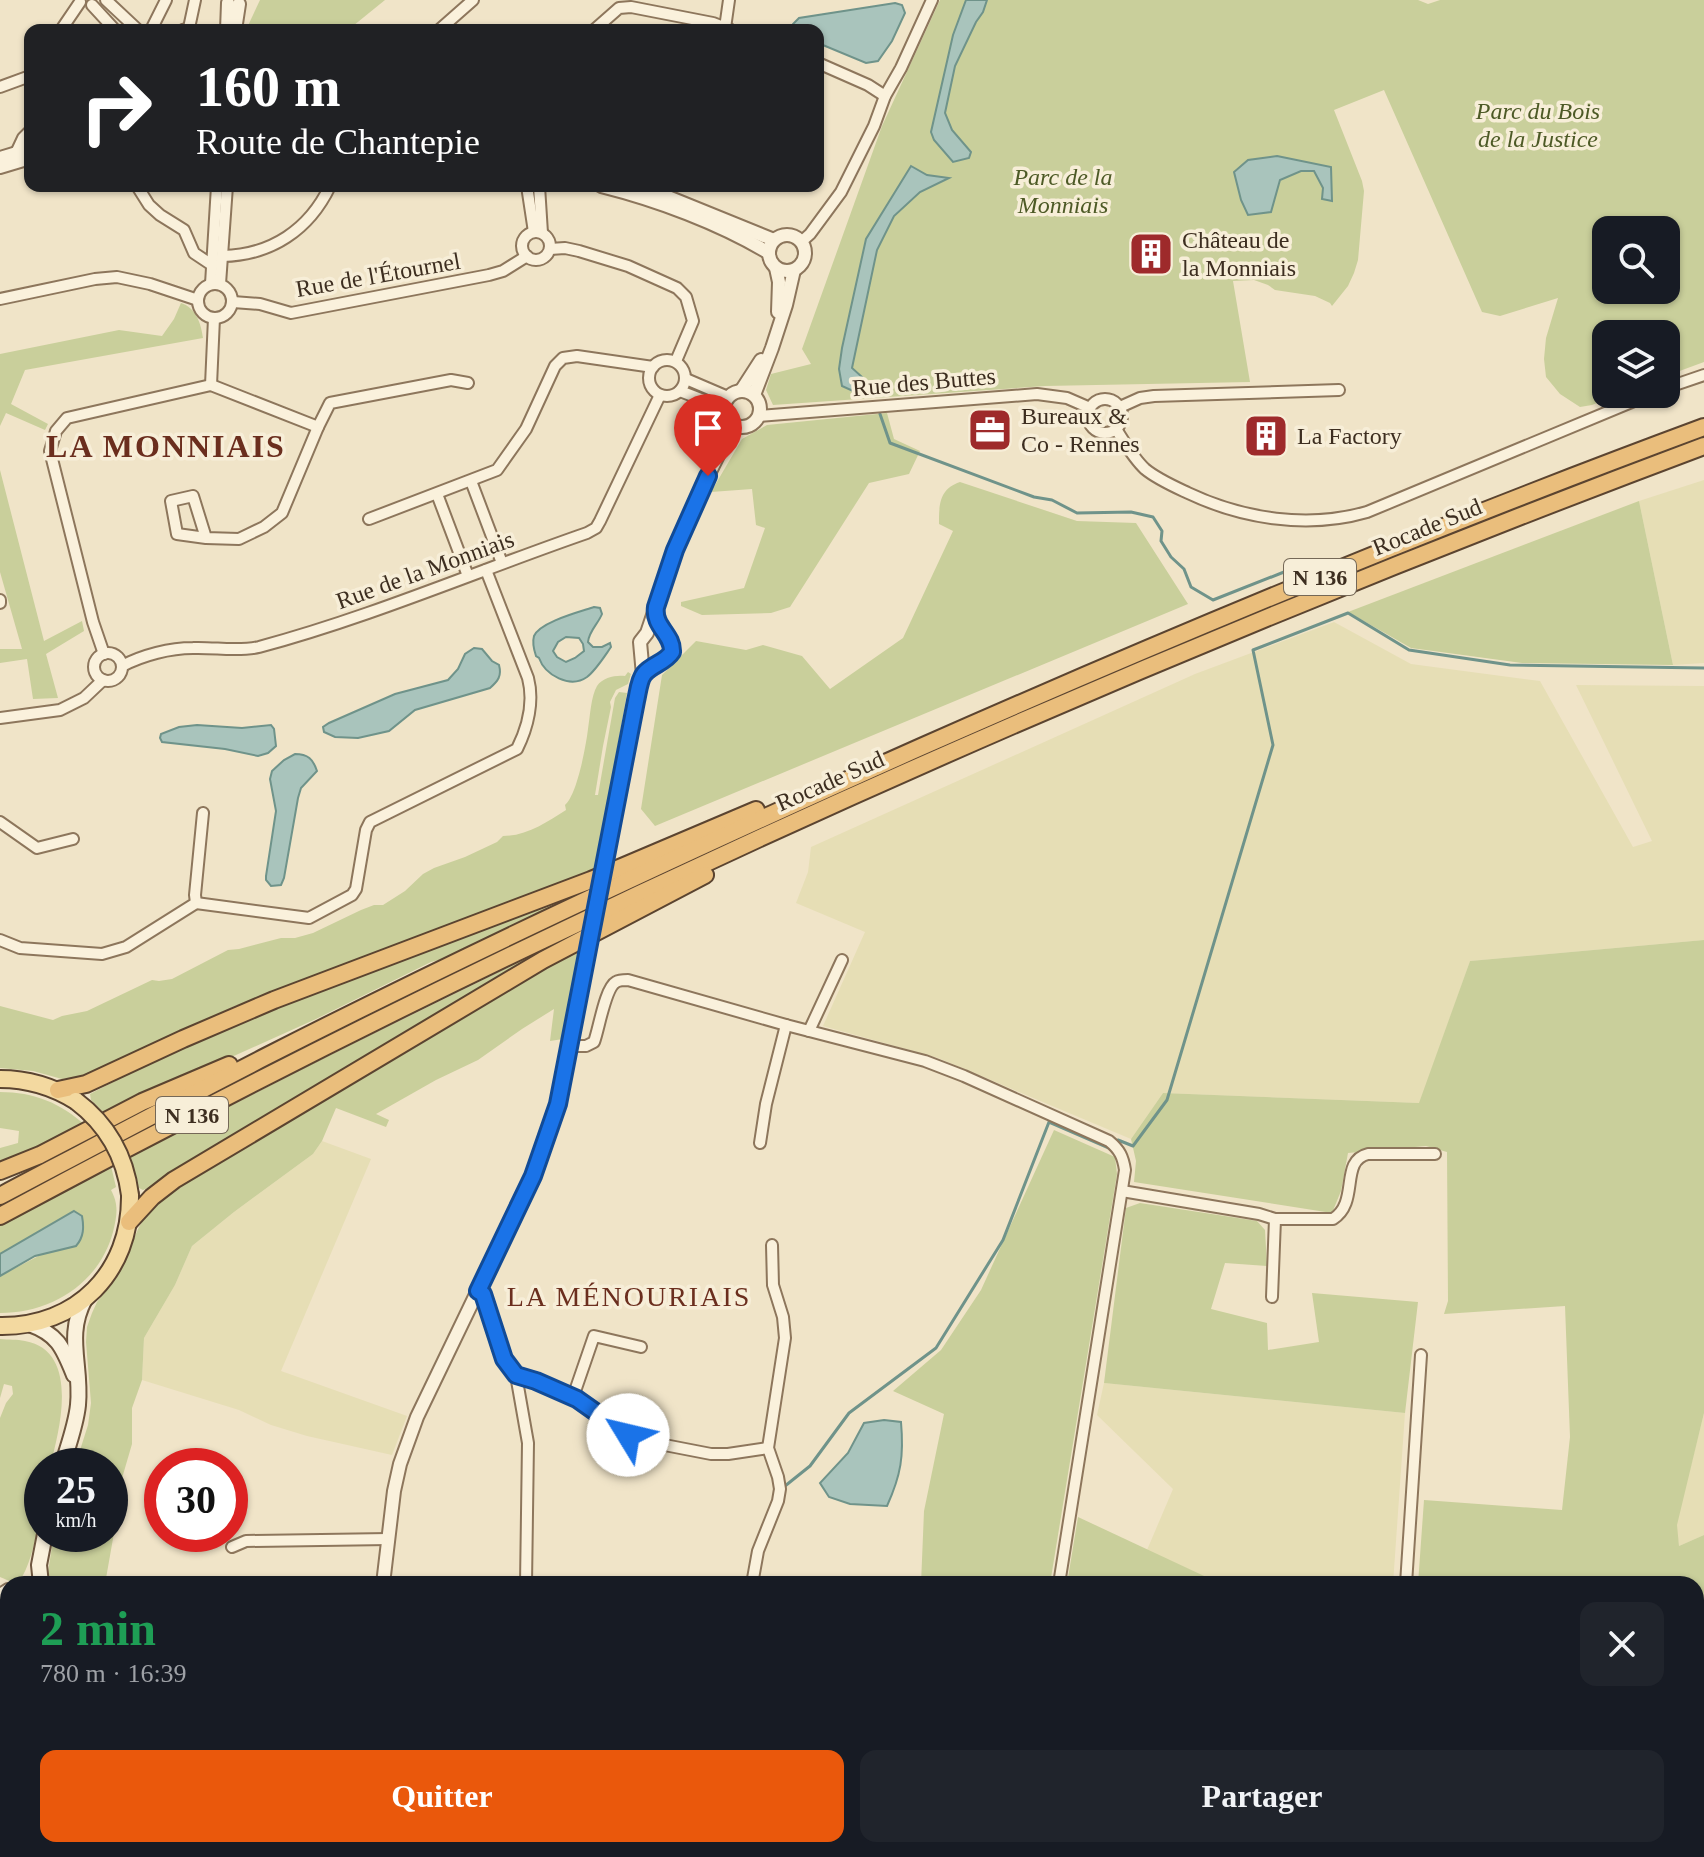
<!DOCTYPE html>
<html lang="fr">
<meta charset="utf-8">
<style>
:root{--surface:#171b24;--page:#20242c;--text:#f1f3f6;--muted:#9ea1a6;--accent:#ea580c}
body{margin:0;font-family:Georgia,serif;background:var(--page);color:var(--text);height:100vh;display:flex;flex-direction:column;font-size:30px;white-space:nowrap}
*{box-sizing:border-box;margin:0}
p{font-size:26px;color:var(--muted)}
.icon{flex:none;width:44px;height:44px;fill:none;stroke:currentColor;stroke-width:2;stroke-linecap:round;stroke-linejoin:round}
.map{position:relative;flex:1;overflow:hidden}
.drawer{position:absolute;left:0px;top:1576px;width:1704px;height:282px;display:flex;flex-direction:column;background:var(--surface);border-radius:24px 24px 0 0;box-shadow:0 2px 6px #0004}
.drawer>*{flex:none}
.top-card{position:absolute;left:24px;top:24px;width:800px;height:168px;border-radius:16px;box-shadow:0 2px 6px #0004;background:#202124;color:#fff;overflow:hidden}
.buttons{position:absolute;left:1592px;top:216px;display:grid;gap:16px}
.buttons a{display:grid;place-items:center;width:88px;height:88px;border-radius:16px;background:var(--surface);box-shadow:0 2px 6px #0004;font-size:40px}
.speed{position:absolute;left:24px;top:1448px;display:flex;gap:16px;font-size:40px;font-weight:700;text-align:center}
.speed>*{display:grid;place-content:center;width:104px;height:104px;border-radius:50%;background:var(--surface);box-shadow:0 2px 6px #0004;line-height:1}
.speed small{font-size:20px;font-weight:400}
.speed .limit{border:12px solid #d22;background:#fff;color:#111}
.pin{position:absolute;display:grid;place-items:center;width:68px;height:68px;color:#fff;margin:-82px -34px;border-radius:50% 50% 50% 0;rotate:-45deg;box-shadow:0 0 8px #0007}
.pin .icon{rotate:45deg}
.me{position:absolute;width:88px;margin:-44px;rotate:306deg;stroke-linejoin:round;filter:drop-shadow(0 0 6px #0008)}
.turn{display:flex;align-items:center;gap:28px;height:168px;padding:0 40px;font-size:36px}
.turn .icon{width:104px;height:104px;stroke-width:2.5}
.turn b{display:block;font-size:56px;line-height:68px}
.round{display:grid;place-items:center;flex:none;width:84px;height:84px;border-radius:16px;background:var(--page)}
.headline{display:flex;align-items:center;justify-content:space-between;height:136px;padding:0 40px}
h1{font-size:48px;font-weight:700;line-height:60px;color:#1e9e55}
.button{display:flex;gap:16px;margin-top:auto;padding:16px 40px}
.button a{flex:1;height:92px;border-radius:16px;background:var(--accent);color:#fff;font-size:32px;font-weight:700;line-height:92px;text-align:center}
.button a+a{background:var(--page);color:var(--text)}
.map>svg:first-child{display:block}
.farmland{fill:#e6deb5}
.green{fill:#c9cf9b;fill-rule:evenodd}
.water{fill:#a9c4bc;stroke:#6f938a;stroke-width:2;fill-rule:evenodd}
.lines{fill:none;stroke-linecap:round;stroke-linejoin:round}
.stream{stroke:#6f938a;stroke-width:3}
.minor-casing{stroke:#8d765c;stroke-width:14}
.tertiary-casing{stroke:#8d765c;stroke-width:16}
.secondary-casing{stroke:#6f573f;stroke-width:18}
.primary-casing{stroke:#5b4430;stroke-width:20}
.trunk-casing{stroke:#5b4430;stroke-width:20}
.minor{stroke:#faf1dc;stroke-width:10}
.tertiary{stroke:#faf1dc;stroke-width:12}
.secondary{stroke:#faf1dc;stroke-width:14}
.primary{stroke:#f3d9a0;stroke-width:16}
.trunk{stroke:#eabe7c;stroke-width:16}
.tertiary-bridge-casing{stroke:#8d765c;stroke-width:16;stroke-linecap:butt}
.primary-bridge-casing{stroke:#5b4430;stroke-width:20;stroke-linecap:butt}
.tertiary-bridge{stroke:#faf1dc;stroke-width:12}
.primary-bridge{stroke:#f3d9a0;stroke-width:16}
.route-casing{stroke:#114b97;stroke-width:20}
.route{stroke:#1a73e8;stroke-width:14}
.labels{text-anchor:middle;stroke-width:7;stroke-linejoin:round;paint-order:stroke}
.shield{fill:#f7eed8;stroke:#756857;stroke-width:2}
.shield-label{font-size:22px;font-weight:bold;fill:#3d2e20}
.park-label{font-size:24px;font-style:italic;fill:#4d5a26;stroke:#f7eed8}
.poi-label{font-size:24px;fill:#3d2e20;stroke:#f7eed8;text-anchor:start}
.street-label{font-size:24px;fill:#3d2e20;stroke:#f7eed8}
.quarter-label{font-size:28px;letter-spacing:2px;fill:#6b2e1e;stroke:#f7eed8}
.district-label{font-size:32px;font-weight:bold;letter-spacing:2px;fill:#6b2e1e;stroke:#f7eed8}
</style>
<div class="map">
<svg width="1704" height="1857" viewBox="0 0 1704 1857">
<rect width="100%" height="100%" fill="#f0e4c8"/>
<!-- farmland -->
<g class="farmland">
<polygon points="1704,480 1704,663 1673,665 1639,501"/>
<polygon points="1334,622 1411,664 1540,681 1633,847 1652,841 1576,685 1704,686 1704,940 1470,961 1420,1103 1163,1093 1131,1139 938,1058 823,1026 865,932 796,903 808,872 811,847 1195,674"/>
<polygon points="322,1141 371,1159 281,1371 407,1416 392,1455 307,1436 271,1425 239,1410 142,1380 144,1338 175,1285 192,1246 234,1212 313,1154"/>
<polygon points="1104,1383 1405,1413 1393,1584 1216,1584 1216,1582 1147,1550 1173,1489 1097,1415"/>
<polygon points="1704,1413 1704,1535 1679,1546 1676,1525"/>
<polygon points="0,1724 8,1726 8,1850 181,1850 179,1857 0,1857"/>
<polygon points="201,1850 401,1850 401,1857 198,1857"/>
<polygon points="770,1850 1043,1850 1043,1857 769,1857"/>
<polygon points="1102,1850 1190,1850 1191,1857 1103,1857"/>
<polygon points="1261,1850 1456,1850 1450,1857 1235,1857"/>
</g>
<!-- green -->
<g class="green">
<polygon points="260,0 385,0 348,30 246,30"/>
<path d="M940,0H1418L1428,4L1440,0H1704V362L1666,376V334H1606V394H1620L1592,405L1580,407L1560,394L1546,377L1544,359L1546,338L1558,298L1500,316L1482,312L1384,90L1334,110L1362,181L1364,191L1358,260L1354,273L1348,286L1332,306L1330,303L1315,296L1275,290L1268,285L1254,280L1233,281L1250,382L1045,386L773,405L766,390L771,374L811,364L802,349L882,126ZM1606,230H1666V290H1606Z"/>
<path d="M181,303C196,308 201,323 203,338L25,370L11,404L48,424L45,430L6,413L0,426V354L119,330L162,336L174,319Z"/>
<polygon points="887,413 894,439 920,451 909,474 869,483 790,607 771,613 702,615 681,606 681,602 744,588 765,528 756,525 752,489 711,492 742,439 767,425"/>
<polygon points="0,470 44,641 82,621 84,631 46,654 58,698 33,699 27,659 0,663 0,649 22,649 0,572"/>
<path d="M960,482L1077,521L1136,523L1188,604L655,826L641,809L662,675L696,641L746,650L763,645L802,656L830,689L903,638L953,531L939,524C939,505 939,489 960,482Z"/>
<polygon points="1639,501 1673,665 1522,663 1411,648 1348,612"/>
<path d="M628,672L631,674L628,684L616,690L610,702L611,707L603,746L595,795H598L615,698L619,692L627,693L596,869L588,874L241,1006L237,1005L87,1076L62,1079L33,1071L0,1068V1006L53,1020L62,1016L87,1011L152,980L159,981L172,979L228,950L239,949L281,938H295L313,933L361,910L374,905H383L405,891L423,874L434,868L465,857L497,842L503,836C527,836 547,822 566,810L565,805C577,795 586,746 588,729C590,717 591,696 597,686C603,677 616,675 625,676Z"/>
<polygon points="593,884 593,889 443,959 431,962 316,1019 105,1114 91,1100 90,1094 132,1072 233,1024"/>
<polygon points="584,930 155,1185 143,1190 137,1187 130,1157 322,1059"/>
<polygon points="1704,940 1704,1413 1677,1525 1679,1546 1704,1535 1704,1736 1696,1735 1696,1584 1418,1584 1424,1500 1562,1510 1570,1437 1565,1306 1444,1314 1448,1301 1447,1152 1426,1146 1348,1153 1341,1191 1332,1213 1134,1182 1136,1161 1131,1139 1163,1093 1419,1103 1470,961"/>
<polygon points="580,951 578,976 563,1039 550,1041 554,1009 522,1029 478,1060 436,1080 376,1114 389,1120 386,1127 336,1108 322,1141 313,1154 234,1212 192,1246 175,1285 144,1338 142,1380 132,1408 132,1444 113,1509 111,1524 114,1533 105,1584 50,1584 48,1572 54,1534 110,1534 110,1466 75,1466 88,1425 91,1403 86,1342 87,1327 92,1313 97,1302 117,1277 139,1227 149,1210 175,1187 570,952"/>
<path d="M0,1092C34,1092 61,1103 86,1126L0,1165V1148L18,1143L19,1131L0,1128Z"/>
<polygon points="1054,1130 1115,1157 1117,1174 1050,1584 921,1584 924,1511 944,1414 893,1391 941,1350 981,1290"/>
<path d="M111,1166L116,1187L111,1190C119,1205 117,1215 113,1232C99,1284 51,1313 0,1313V1276L83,1233L82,1216L0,1254V1225Z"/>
<polygon points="1140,1203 1257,1221 1265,1230 1267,1266 1225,1263 1211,1309 1267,1323 1268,1350 1319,1342 1312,1293 1418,1302 1405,1413 1104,1383 1126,1208"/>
<path d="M0,1339C8,1340 17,1339 25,1341C80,1351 60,1429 50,1466H42C42,1499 38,1554 19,1582L14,1583L0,1577V1418L6,1403L13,1394L12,1386L4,1384L0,1398Z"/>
<polygon points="1078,1517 1217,1582 1216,1584 1067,1584"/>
<polygon points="0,1614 8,1615 8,1726 0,1724"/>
<polygon points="1696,1751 1704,1752 1704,1838 1696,1841"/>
<polygon points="1456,1850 1672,1850 1654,1857 1450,1857"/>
</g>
<!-- water -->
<g class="water">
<polygon points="966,0 987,0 983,12 976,22 955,66 945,113 952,130 971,152 969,158 953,162 934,140 931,132 953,35"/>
<polygon points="895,3 902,5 905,13 892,41 878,61 866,63 818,43 818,30 794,30 793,24 799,18"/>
<polygon points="1277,156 1331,167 1332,201 1322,199 1323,188 1314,171 1301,171 1280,180 1271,212 1248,215 1241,200 1234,172 1248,160"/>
<polygon points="911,166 927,175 949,178 920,192 894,216 877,250 852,368 873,387 873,395 864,396 842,386 839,369 842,348 866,239"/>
<path d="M594,607L600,608L602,614C598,624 589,631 588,642L593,647H602L610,643L611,647C604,657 596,670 587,677C570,689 545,675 539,658L536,656C534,650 532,643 534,636C540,622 579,612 594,607ZM566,637L579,638L583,644L584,651L575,658L566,662L557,657L553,651L558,642Z"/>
<path d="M474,648L482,649L492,661L499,665C502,676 498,681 490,688L415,710L389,731L358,738L335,737L324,732L323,727L329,723L395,694L448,680L458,669L465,654Z"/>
<polygon points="197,725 242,728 271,725 274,729 276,746 268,753 258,756 225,749 162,742 160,738 161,734 179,727"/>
<path d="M295,754C308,754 313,759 317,771L301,788L298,798L284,878L281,885L271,886L266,880V876L276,811L270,779L272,771L284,760Z"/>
<path d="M74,1211L82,1216C84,1227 84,1237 76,1246L35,1256L0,1276V1254Z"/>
<path d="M884,1420L901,1422C904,1456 901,1475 887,1506L850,1504L829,1497L820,1483L848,1453L864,1423Z"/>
</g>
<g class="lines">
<!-- stream -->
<g class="stream">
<polyline points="880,414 890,443 1034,497 1052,500 1077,513 1131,512 1153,517 1162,531 1161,541 1171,557 1184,569 1191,587 1213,600 1284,572"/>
<polyline points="1118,1140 1133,1146 1167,1100 1273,745 1253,650 1348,613 1409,650 1510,665 1704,668"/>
<polyline points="785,1486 810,1466 849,1413 936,1348 1003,1240 1049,1122 1109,1148"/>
<polyline points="1696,1772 1704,1767"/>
<polyline points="1581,1857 1586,1850"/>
</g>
<!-- minor casing -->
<g class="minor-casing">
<g id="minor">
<polyline points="106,0 138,30"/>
<polyline points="92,5 115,30"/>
<polyline points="725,28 729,0"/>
<polyline points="61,30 80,2"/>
<polyline points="151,30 166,0"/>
<polyline points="183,30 189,28 195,0"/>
<polyline points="439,30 473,0"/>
<polyline points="594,30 619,8 631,7 713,23 731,30"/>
<polyline points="818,63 868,85 885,96"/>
<polyline points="0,87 30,76"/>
<polyline points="16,153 23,138 30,131"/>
<polyline points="137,186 149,205 160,215 184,230 194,253 212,265"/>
<polyline points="527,186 534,232"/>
<polyline points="539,186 542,233"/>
<circle cx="536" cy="246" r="14"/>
<polyline points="801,242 810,234 841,192 874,126 885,96 901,68 932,0"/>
<polyline points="550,249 565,248 579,251 628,266 677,288 686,297 693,321 676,361"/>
<path d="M223,256C271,255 309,230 330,186"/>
<circle cx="215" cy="301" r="17"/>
<polyline points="211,284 217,186"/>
<polyline points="220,284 227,186"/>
<polyline points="0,299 95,279 117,277 150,284 198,300"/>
<polyline points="233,302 260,304 291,313 489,275 503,271 527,256"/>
<circle cx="667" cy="378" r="18"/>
<polyline points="686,379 728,397"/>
<polyline points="211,385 214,318"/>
<polyline points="1666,388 1704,375"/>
<polyline points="680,391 724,408"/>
<circle cx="1105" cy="416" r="17"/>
<polyline points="1120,407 1140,398 1154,396 1339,390"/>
<polyline points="759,416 1037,394 1067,398 1090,408"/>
<path d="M1116,429C1125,443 1133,458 1145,469C1157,479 1173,486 1188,493C1243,519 1308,529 1367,512L1651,394"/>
<polyline points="471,481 502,563"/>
<polyline points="437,494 468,576"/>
<polyline points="369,519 497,470 526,429 555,366 563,358 577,356 653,367"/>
<polyline points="206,538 193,496 171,501 177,534 206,538 239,539 264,527 282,513 318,427"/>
<polyline points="0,600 0,603"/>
<circle cx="108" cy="667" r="14"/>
<polyline points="104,654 93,622 50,451 56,431 67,418 211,385 318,427 330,403 451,380 468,383"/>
<path d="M122,666C143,655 170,648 193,648C214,647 238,652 259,647C371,617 477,571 587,533L596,528L600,521L660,395"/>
<polyline points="0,718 60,710 84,698 103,680"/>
<polyline points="0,822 37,848 73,839"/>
<path d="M196,903L309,918L352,895L356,889L366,830L370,822L517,749C528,727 534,701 528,678L486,570"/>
<polyline points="0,940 20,948 102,954 126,947 196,903 195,895 203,813"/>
<path d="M786,1025L925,1061L964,1076L1109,1141C1120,1150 1123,1157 1125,1170L1059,1584"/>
<polyline points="809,1031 842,960"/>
<path d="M570,1046H586L594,1042C599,1029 605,988 616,982C619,980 624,980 628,980L786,1025L766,1104L760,1143"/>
<polyline points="1122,1191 1259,1214 1275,1219 1272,1297"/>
<path d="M1275,1219H1333C1360,1202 1339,1161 1368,1154H1435"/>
<polyline points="478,1291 483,1294 504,1359 516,1375 536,1381 577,1399 628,1435 644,1441 711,1454 728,1454 768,1448"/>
<polyline points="516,1375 528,1443 526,1584"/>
<polyline points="573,1397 594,1336 641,1347"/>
<polyline points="232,1547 246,1541 389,1539"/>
<polyline points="752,1584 758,1551 778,1501 780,1489 778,1477 768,1448 785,1338 783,1317 773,1285 772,1245"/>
<polyline points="1406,1584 1421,1355"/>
<polyline points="0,1594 8,1589"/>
<polyline points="670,1850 673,1857"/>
</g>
</g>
<!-- tertiary casing -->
<g class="tertiary-casing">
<g id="tertiary">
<polyline points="227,30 228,3"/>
<polyline points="235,30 239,4"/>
<polyline points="0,158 30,149"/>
<polyline points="0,167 30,158"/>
<path d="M601,186C657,200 719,223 769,253"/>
<polyline points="636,186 668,197 774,240"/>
<circle cx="787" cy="253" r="18"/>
<polyline points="776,268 779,282 778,312"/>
<circle cx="742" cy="409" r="18"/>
<polyline points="741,391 761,360"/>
<polyline points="754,395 772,348 786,305 794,270"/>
<polyline points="643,675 657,663 666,660 672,652 670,639 658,625 654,613"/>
<polyline points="606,859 636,701 643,675 640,642 647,633 675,550 697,498 733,425"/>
<polyline points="383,1584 394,1491 400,1464 417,1417 533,1176 558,1104 588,950"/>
<polyline points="1696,1744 1704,1745"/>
</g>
</g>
<!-- secondary casing -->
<g class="secondary-casing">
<g id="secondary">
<path d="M29,1324C58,1334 63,1348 74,1375"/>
<path d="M62,1466C68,1446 76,1425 78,1405C82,1365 65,1336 85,1299"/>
<polyline points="41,1584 39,1565 45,1534"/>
<polyline points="190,1857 193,1850"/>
</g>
</g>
<!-- primary casing -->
<g class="primary-casing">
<g id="primary">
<path d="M0,1079C28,1079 52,1086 76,1101"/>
<path d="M0,1326C77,1327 131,1272 130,1195"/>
</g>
</g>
<!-- trunk casing -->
<g class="trunk-casing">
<g id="trunk">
<polyline points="58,1090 86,1084 183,1039 274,1000 591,880 756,810"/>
<polyline points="0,1171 40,1155 142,1102 229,1065"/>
<path d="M0,1196C89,1149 177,1102 267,1056C481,947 701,845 921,747C1179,633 1439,525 1704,427"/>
<path d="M0,1216C549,920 1120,665 1704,446"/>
<polyline points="129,1222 152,1197 174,1180 543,960 705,875"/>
</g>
</g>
<!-- minor -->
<use href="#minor" class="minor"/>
<!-- tertiary -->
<use href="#tertiary" class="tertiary"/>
<!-- secondary -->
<use href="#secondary" class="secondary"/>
<!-- primary -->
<use href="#primary" class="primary"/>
<!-- trunk -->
<use href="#trunk" class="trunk"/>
<!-- tertiary-bridge casing -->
<g class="tertiary-bridge-casing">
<polyline id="tertiary-bridge" points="588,950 606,859"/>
</g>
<!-- primary-bridge casing -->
<g class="primary-bridge-casing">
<path id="primary-bridge" d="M76,1101C108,1125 125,1156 130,1195"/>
</g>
<!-- tertiary-bridge -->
<use href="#tertiary-bridge" class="tertiary-bridge"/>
<!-- primary-bridge -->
<use href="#primary-bridge" class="primary-bridge"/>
</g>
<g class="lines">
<!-- route casing -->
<g class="route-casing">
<path id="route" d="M628,1435L577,1399L536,1381L516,1375L504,1359L483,1294L478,1291L533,1176L558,1104L636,701C638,693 639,680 644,674C652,664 665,663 672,652C673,634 653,627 656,607L675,550L708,476"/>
</g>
<!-- route -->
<use href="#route" class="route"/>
</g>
<!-- icons -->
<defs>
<g id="building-square" transform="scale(2.3)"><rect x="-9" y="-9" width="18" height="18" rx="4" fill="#9e2a2b" stroke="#f7eed8"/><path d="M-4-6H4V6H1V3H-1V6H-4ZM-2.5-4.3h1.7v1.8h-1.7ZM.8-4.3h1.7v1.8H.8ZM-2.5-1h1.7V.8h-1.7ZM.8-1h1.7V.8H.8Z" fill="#fff"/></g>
<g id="office-square" transform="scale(2.3)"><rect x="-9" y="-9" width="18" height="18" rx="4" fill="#9e2a2b" stroke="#f7eed8"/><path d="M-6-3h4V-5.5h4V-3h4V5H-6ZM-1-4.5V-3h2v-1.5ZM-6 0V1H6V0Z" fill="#fff"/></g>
</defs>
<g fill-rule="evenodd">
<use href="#building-square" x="1151" y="254"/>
<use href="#office-square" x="990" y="430"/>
<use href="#building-square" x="1266" y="436"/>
</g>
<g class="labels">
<!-- shield labels -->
<g class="shield">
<rect x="1284" y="559" width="72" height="36" rx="6"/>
<rect x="156" y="1097" width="72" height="36" rx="6"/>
</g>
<g class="shield-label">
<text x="1320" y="585">N 136</text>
<text x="192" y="1123">N 136</text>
</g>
<!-- park labels -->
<g class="park-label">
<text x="1538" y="119">Parc du Bois<tspan x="1538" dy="28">de la Justice</tspan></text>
<text x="1063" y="185">Parc de la<tspan x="1063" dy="28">Monniais</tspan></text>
</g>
<!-- poi labels -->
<g class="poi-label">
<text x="1182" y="248">Château de<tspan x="1182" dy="28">la Monniais</tspan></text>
<text x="1021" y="424">Bureaux &amp;<tspan x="1021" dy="28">Co - Rennes</tspan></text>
<text x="1297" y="444">La Factory</text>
</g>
<!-- street labels -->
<g class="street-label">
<text transform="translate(378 275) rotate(-10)" y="8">Rue de l'Étournel</text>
<text transform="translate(924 382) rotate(-5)" y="8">Rue des Buttes</text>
<text transform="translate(1427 527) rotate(-22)" y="8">Rocade Sud</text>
<text transform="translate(425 570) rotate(-20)" y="8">Rue de la Monniais</text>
<text transform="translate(830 781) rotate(-24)" y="8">Rocade Sud</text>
</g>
<!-- quarter labels -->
<g class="quarter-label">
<text x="629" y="1306">LA MÉNOURIAIS</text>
</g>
<!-- district labels -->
<g class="district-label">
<text x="166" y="457">LA MONNIAIS</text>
</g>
</g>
</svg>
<div class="buttons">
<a><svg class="icon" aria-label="search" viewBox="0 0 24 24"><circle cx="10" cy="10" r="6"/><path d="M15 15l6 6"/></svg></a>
<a><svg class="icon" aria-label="layers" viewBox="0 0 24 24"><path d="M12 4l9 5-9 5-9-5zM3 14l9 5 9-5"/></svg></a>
</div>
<div class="speed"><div>25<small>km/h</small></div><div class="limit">30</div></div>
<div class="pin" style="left:708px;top:476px;background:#d93025"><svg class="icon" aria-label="arrive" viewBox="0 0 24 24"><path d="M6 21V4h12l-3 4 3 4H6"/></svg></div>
<svg class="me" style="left:628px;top:1435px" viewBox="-20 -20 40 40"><circle r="19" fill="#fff"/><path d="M0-13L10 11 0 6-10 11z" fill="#1a73e8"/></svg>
<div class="top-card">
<div class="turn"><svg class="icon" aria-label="right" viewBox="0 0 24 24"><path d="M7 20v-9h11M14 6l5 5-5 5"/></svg><div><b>160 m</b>Route de Chantepie</div></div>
</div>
<section class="drawer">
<div class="headline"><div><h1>2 min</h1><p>780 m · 16:39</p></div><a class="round"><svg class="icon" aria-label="close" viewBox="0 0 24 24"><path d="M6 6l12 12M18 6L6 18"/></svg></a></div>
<div class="button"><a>Quitter</a><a>Partager</a></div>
</section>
</div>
